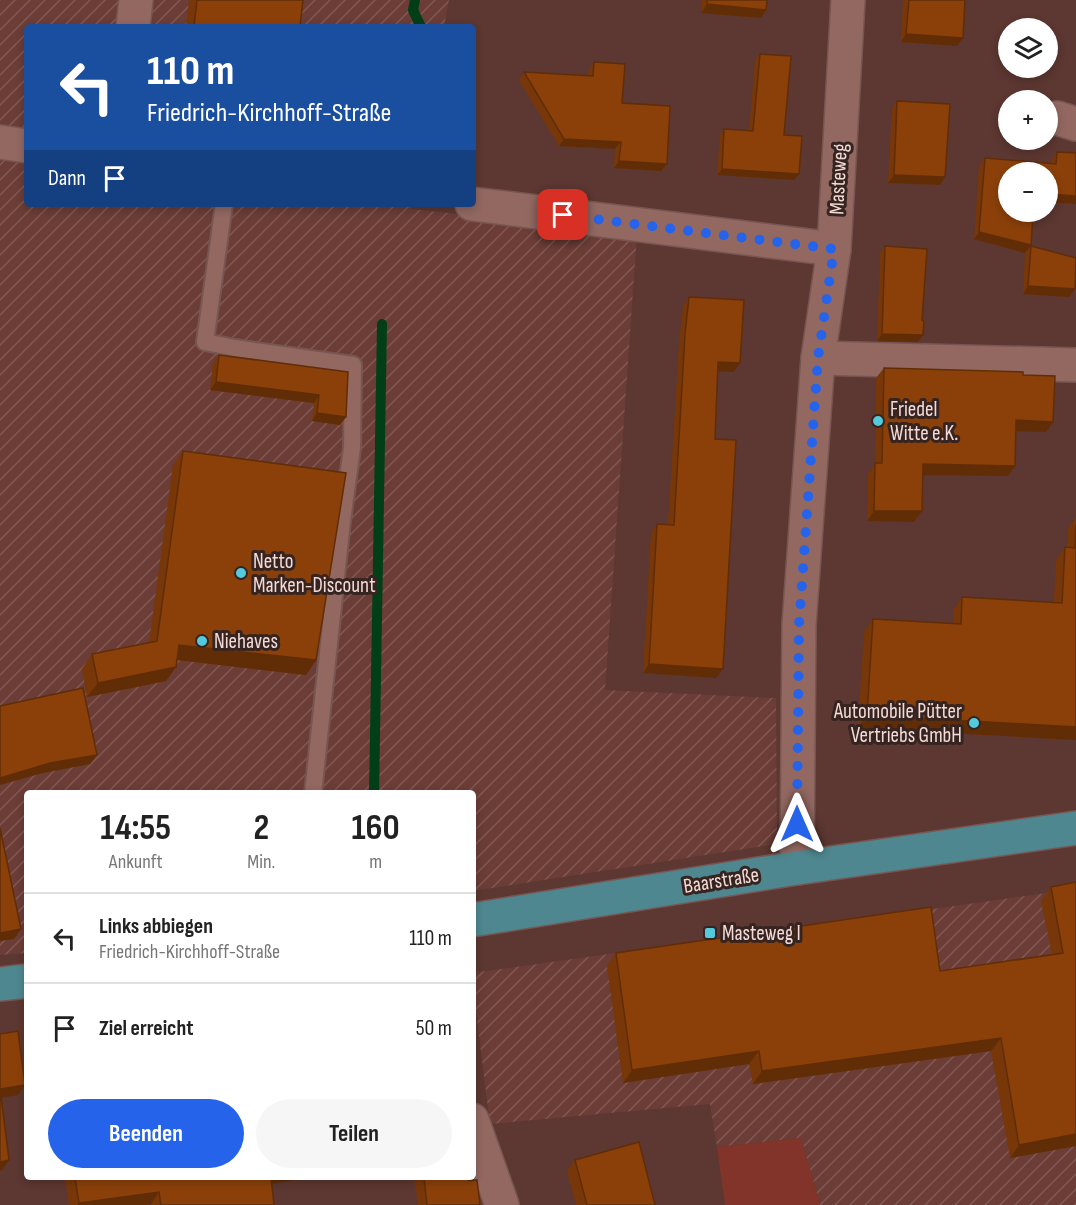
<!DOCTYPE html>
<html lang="de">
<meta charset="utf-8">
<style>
:root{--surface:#fff;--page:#f6f6f6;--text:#222;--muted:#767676;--line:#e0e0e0;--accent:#2563eb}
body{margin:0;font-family:"Sofia Sans Condensed",sans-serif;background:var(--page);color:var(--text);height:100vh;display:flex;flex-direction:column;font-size:22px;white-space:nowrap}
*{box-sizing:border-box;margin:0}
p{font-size:20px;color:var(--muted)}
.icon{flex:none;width:33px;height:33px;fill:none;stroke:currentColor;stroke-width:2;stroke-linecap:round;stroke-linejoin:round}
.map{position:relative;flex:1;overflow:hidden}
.details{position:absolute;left:24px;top:790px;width:452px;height:390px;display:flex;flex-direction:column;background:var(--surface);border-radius:6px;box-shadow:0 3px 9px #0003}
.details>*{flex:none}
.guide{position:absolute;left:24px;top:24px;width:452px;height:183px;border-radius:6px;box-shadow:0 3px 9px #0003;background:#1a4fa0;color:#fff;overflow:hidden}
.buttons{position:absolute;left:998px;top:18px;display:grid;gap:12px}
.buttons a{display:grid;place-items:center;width:60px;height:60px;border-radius:50%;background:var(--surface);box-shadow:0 3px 9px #0003;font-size:30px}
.pin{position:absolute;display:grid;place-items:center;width:51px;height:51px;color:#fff;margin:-26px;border-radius:12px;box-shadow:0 3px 9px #0006}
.me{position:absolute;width:66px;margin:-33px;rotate:0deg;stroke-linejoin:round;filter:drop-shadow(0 0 4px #0008)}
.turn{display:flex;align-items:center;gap:21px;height:126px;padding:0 24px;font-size:27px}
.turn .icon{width:78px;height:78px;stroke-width:2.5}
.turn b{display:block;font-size:42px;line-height:51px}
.then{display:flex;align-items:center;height:57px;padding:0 24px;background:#0003;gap:12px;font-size:22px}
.eta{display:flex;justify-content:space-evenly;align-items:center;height:102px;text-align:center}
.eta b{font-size:36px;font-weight:700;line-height:42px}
.cta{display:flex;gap:12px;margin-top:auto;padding:12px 24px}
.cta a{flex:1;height:69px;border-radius:36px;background:var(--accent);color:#fff;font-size:24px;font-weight:700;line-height:69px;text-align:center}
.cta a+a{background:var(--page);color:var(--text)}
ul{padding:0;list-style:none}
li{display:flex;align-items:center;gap:18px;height:90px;padding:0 24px;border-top:2px solid var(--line)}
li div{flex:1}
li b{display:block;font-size:22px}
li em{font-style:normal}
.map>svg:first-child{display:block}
.industrial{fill:url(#industrial-furrows)}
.green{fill:#82342a}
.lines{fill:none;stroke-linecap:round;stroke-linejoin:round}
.stream{stroke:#023f18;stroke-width:10}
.service-casing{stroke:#775652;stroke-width:20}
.minor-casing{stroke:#775652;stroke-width:36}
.primary-casing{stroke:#775652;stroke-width:36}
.service{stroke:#926861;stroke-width:16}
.minor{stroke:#926861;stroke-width:33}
.primary{stroke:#4e878f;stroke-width:33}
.wall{fill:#783709}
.shaded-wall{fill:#612d07}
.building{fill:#8b400a;stroke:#612d07;stroke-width:1.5}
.route{stroke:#2563eb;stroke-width:10;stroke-dasharray:0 18}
.poi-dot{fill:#54cadd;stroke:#362421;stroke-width:2}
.labels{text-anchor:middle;stroke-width:6;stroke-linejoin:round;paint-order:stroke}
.street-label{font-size:21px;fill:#f4dbd7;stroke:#362421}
.poi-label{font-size:21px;fill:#f4dbd7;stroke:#362421;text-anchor:start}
</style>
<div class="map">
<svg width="1076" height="1205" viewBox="0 0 1076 1205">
<defs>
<pattern id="industrial-furrows" width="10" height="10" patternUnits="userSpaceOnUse" patternTransform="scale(1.5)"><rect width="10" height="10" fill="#6b3d36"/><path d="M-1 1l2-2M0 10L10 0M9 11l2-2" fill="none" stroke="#815852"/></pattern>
</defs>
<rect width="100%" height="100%" fill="#5d3731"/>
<!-- industrial -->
<g class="industrial">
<polygon points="0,0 449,0 444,27 27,27 27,204 412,204 412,209 637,234 605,690 776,698 777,844 473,891 472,794 27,794 27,953 0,955"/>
<polygon points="1076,889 1076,1205 820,1205 801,1138 717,1147 710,1104 490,1124 473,988 472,973"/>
</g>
<!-- green -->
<polygon class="green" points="801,1138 820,1205 725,1205 717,1147"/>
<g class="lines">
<!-- stream -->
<g class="stream">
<polyline points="415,0 413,10 421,27"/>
<polyline points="374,794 382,324"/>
</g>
<!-- service casing -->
<g class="service-casing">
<polyline id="service" points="224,204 205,342 235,348 353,365 352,448 342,521 313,794"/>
</g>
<!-- minor casing -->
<g class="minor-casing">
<g id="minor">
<polyline points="133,27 136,0"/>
<polyline points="1057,118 1076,124"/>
<polyline points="0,142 27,146"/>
<polyline points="472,204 834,249"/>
<polyline points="818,358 1076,365"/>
<polyline points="797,868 799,625 818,358 834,249 848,0"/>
<polyline points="472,1120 502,1205"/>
</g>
</g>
<!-- primary casing -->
<g class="primary-casing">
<g id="primary">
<polyline points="472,920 797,868 1076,828"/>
<polyline points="0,984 27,981"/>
</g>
</g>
<!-- service -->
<use href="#service" class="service"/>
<!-- minor -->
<use href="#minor" class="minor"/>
<!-- primary -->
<use href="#primary" class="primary"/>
</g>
<!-- wall -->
<g class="wall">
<polygon points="189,0 303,0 300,27 186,27"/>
<polygon points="702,0 767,0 766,10 761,18 701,13"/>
<polygon points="903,0 965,0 957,46 901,42"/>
<polygon points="760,54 784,135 794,180 717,175 720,135 724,129 749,131 755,60"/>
<polygon points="594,62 667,164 661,171 614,168 615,149 559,146 519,80 524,72 588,76 589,70"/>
<polygon points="897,101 940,185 888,183 892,109"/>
<polygon points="1057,152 1076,153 1076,204 1047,202 1047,172 1008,172 1031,245 1025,253 974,239 979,166 985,158 1051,163 1052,160"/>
<polygon points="885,246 922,320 923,335 918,342 877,341 880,253"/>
<polygon points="1031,246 1075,289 1069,297 1023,294 1025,254"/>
<polygon points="689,297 740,363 734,372 718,371 715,439 716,678 643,673 651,533 657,524 668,525 679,343 683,306"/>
<polygon points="219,355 348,372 346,417 340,425 312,421 314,403 210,390 213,363"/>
<polygon points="884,368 1023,375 1046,432 1016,431 1015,466 1008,476 923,475 922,511 914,522 867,521 868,474 875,464 876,378"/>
<polygon points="183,451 316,660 306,675 177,660 176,667 166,681 87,697 82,669 92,654 149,643 173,465"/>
<polygon points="1076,517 1076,740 858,728 864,632 873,619 953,624 953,610 962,597 1054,602 1056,560 1065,547 1067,547 1068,529"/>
<polygon points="1076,882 1076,1146 1010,1158 991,1051 753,1084 749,1064 623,1083 607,966 616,953 940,971 1052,955 1041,901 1051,887"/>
<polygon points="575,1160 655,1205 576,1205 567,1171"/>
<polygon points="65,1178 312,1178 272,1183 274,1205 151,1205 151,1204 145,1205 69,1205"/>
<polygon points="414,1178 469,1178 469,1181 480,1205 418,1205"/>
</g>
<!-- shaded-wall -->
<g class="shaded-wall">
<polygon points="707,4 766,10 761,18 701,13"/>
<polygon points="906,34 963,38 957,46 901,42"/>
<polygon points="564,139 621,142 615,149 559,146"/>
<polygon points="619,161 667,164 661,171 614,168"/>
<polygon points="722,169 799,174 794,180 717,175"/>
<polygon points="894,175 945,177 940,185 888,183"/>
<polygon points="1047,194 1076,196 1076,204 1047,202"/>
<polygon points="979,232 1031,245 1025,253 974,239"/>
<polygon points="1028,286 1075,289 1069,297 1023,294"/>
<polygon points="882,334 923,335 918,342 877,341"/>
<polygon points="718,362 740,363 734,372 712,371"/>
<polygon points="216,382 319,395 314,403 210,390"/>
<polygon points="317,413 346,417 340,425 312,421"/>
<polygon points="1016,420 1053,422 1046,432 1009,431"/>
<polygon points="923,464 1015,466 1008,476 915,475"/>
<polygon points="874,511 922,511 914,522 867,521"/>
<polygon points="179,645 316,660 306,675 169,659"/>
<polygon points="649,664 723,669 716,678 643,673"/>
<polygon points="176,667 166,681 87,697 98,683"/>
<polygon points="867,715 1076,727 1076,740 858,728"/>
<polygon points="97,755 90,764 43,773 0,785 0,778 50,763"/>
<polygon points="21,929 14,939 0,941 0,933"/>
<polygon points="1001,1038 991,1051 753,1084 762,1071"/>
<polygon points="759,1051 749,1064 623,1083 632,1070"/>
<polygon points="25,1085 18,1095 0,1098 0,1089"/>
<polygon points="1076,1134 1076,1146 1010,1158 1019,1145"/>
<polygon points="9,1160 2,1170 0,1171 0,1162"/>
<polygon points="267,1178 312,1178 262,1185"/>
<polygon points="159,1192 151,1204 145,1205 77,1205 79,1203"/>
</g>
<!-- building -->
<g class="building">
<polygon points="197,0 303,0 300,27 194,27"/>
<polygon points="707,0 767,0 766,10 707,4"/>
<polygon points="909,0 965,0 963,38 906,34"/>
<polygon points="760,54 791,56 784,135 802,136 799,174 722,169 724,129 753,131"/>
<polygon points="594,62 625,64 622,103 670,106 667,164 619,161 621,142 564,139 524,72 593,76"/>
<polygon points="897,101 950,104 945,177 894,175"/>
<polygon points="1057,152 1076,153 1076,196 1047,194 1047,172 1008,172 1008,212 1033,212 1031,245 979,232 985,158 1056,164"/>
<polygon points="885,246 927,249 922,320 924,321 923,335 882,334"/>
<polygon points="1031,246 1076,258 1075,289 1028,286"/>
<polygon points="689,297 744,300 740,363 718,362 715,439 736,440 723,669 649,664 657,524 674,525 685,334"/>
<polygon points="219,355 348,372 346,417 317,413 319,395 216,382"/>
<polygon points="884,368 1023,372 1023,375 1055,376 1053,422 1016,420 1015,466 923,464 922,511 874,511 875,463 882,463"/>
<polygon points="183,451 346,473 316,660 179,645 176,667 98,683 92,654 157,641"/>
<polygon points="1076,525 1076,727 867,715 873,619 961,624 962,597 1062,603 1065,547 1075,548"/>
<polygon points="83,688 97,755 50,763 0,778 0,706"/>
<polygon points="0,828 21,929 0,933"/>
<polygon points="1076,882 1076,1134 1019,1145 1001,1038 762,1071 759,1051 632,1070 616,953 931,907 940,971 1063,953 1051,887"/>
<polygon points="18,1031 25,1085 0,1089 9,1160 0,1162 0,1034"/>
<polygon points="639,1142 655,1205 587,1205 575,1160"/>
<polygon points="75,1178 271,1178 274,1205 161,1205 159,1192 79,1203"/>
<polygon points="424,1178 469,1178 469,1181 477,1180 480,1205 427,1205"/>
</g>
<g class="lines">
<!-- route -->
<polyline class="route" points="563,215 834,249 818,358 799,625 797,824"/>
</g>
<!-- markers -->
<g class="poi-dot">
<circle cx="878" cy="421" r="6"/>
<circle cx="241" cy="573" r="6"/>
<circle cx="202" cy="641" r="6"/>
<circle cx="974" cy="723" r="6"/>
<rect x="704" y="927" width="12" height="12" rx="3"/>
</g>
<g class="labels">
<!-- street labels -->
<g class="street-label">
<text transform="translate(838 179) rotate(-87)" y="7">Masteweg</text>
<text transform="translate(721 880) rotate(-9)" y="7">Baarstraße</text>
</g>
<!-- poi labels -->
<g class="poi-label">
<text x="890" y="416">Friedel<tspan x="890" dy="24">Witte e.K.</tspan></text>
<text x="253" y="568">Netto<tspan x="253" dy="24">Marken-Discount</tspan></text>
<text x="214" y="648">Niehaves</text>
<text x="962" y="718" text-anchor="end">Automobile Pütter<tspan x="962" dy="24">Vertriebs GmbH</tspan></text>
<text x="722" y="940">Masteweg I</text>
</g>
</g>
</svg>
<div class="buttons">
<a><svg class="icon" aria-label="layers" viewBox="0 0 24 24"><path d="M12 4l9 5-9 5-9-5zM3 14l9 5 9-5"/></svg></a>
<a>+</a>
<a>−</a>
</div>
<div class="pin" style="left:563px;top:215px;background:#d93025"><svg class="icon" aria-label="arrive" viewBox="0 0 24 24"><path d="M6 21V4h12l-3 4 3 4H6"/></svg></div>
<svg class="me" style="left:797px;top:824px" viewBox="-20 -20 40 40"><path d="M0-17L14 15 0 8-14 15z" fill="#2563eb" stroke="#fff" stroke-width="4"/></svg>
<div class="guide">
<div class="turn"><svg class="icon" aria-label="left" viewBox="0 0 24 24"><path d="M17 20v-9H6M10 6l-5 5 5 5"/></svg><div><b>110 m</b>Friedrich-Kirchhoff-Straße</div></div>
<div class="then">Dann<svg class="icon" aria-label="arrive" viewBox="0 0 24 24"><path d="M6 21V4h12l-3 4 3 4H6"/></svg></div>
</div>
<section class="details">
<div class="eta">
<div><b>14:55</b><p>Ankunft</p></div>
<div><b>2</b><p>Min.</p></div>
<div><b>160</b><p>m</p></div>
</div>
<ul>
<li><svg class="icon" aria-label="left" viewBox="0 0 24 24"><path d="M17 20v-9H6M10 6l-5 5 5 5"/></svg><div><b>Links abbiegen</b><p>Friedrich-Kirchhoff-Straße</p></div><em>110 m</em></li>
<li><svg class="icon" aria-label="arrive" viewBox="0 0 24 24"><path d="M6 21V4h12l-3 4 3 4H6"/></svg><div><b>Ziel erreicht</b></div><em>50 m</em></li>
</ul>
<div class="cta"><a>Beenden</a><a>Teilen</a></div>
</section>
</div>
